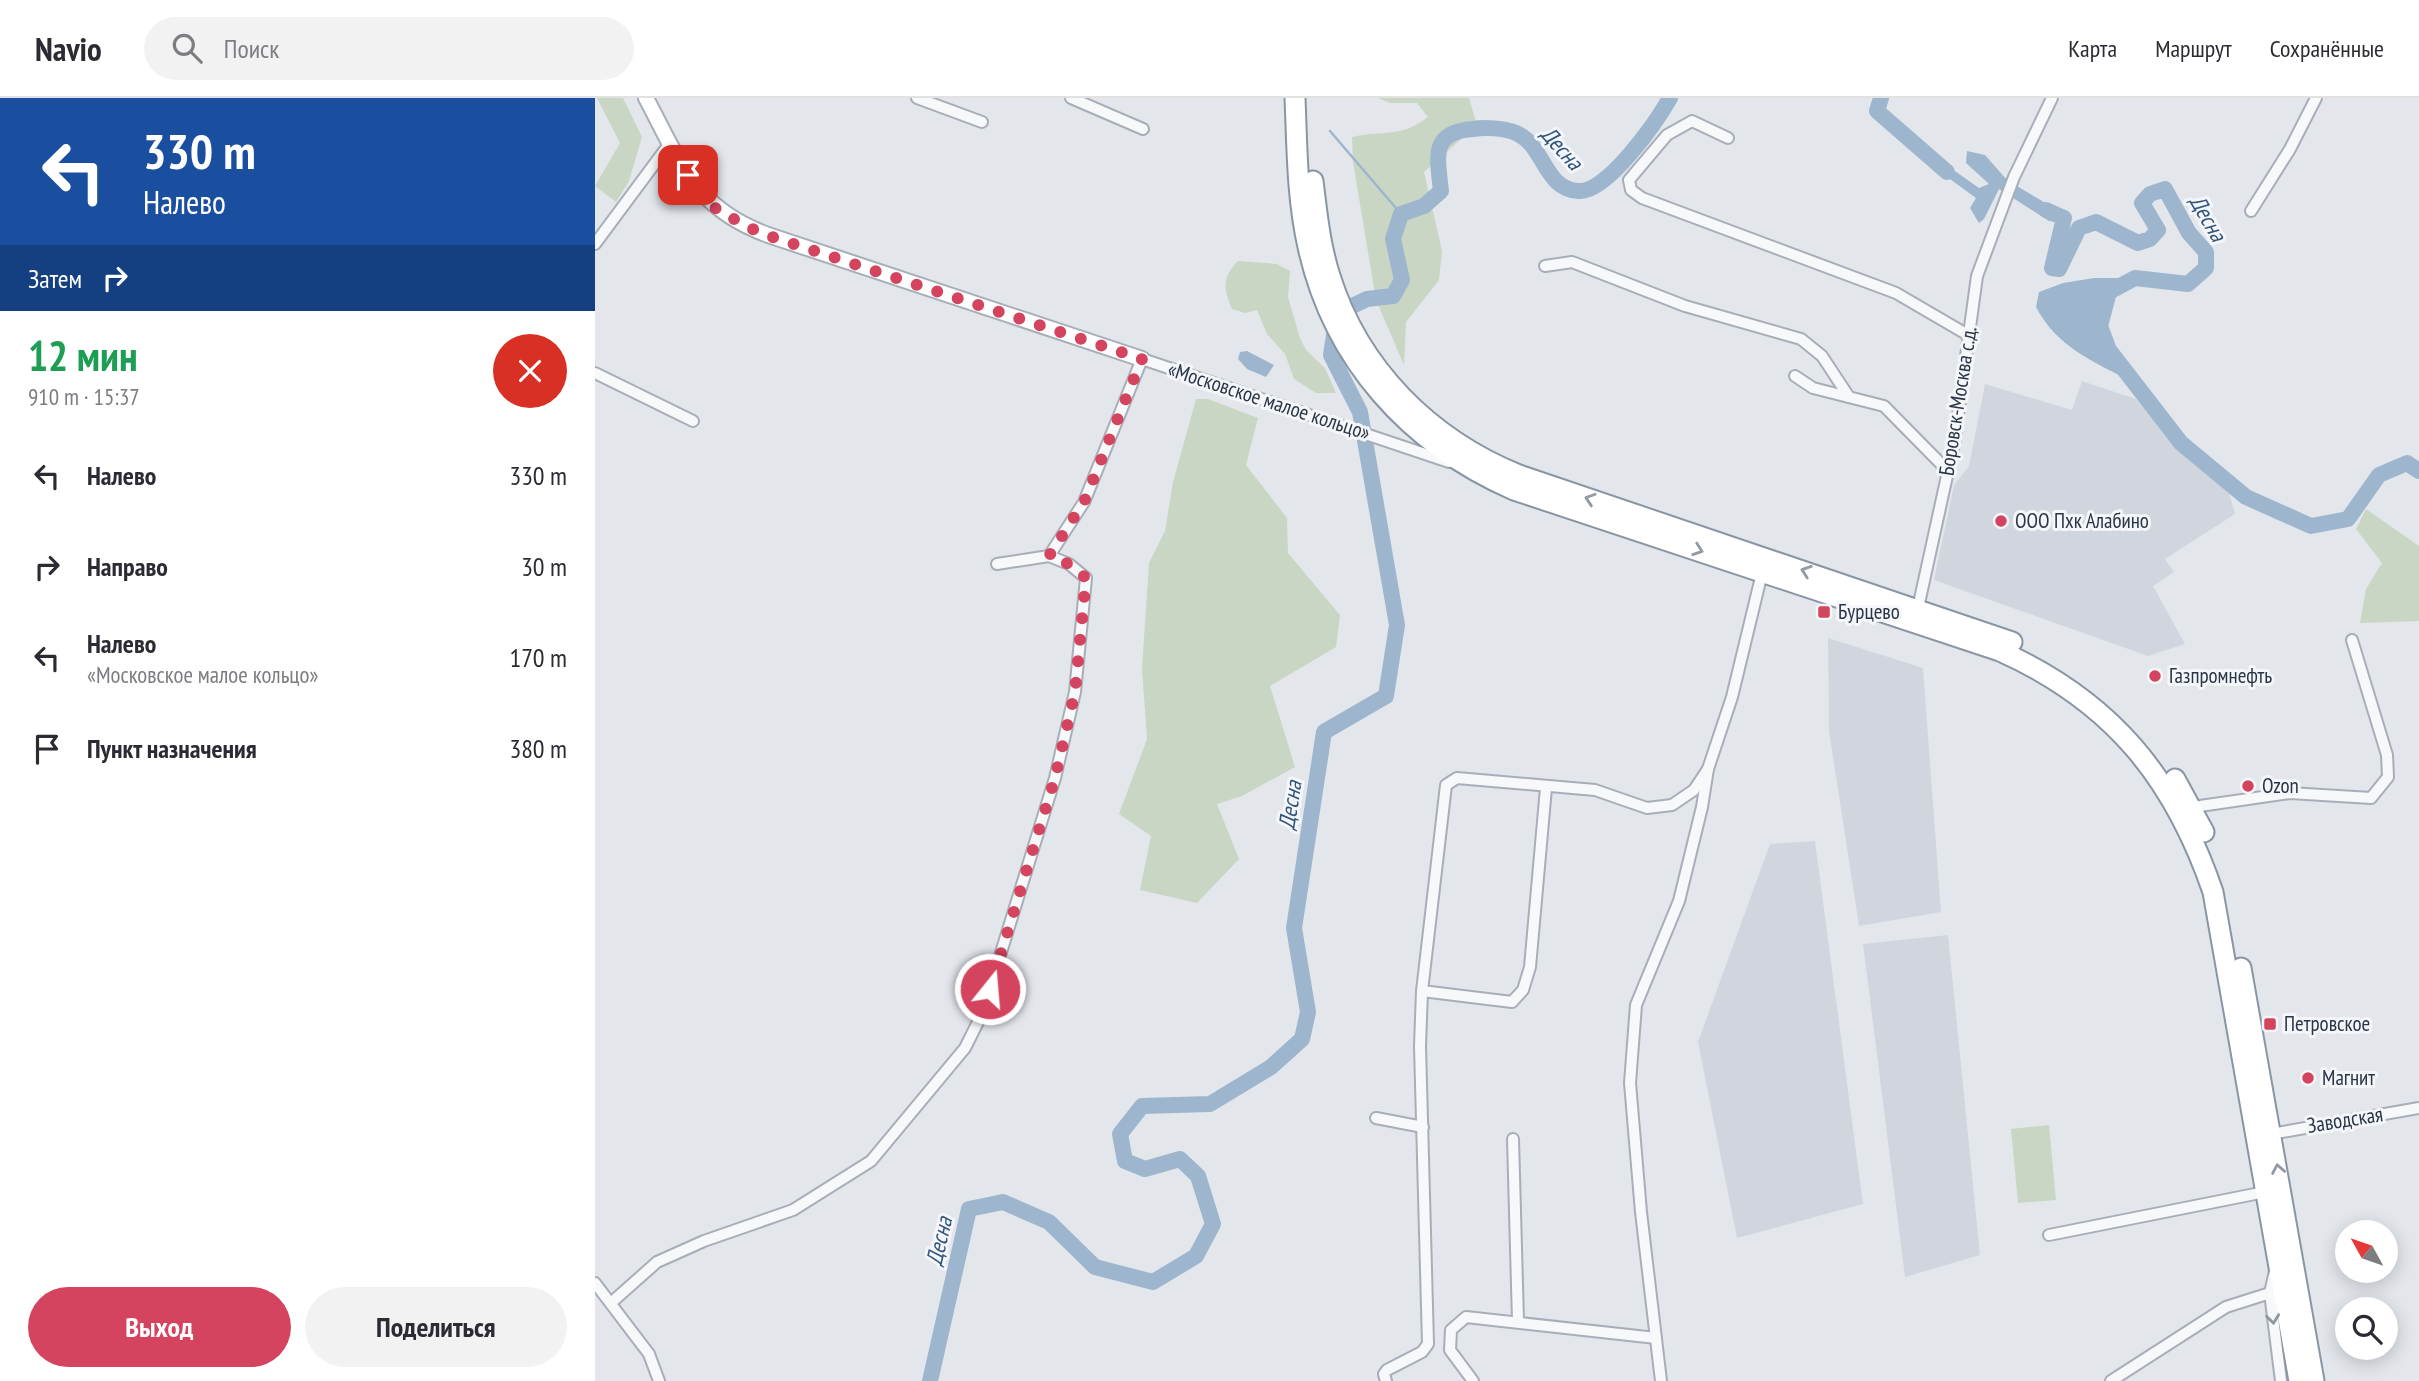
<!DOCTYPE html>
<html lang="ru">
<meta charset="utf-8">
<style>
:root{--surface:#fff;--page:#f2f2f3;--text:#2b2b33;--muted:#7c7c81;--line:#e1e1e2;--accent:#d5445e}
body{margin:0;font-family:"PT Sans Narrow",sans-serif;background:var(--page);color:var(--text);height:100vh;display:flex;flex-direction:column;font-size:26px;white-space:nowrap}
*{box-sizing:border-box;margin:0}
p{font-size:23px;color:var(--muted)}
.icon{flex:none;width:38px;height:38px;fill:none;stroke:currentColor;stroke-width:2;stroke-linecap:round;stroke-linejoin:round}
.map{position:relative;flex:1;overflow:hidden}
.sheet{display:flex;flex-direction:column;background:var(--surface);width:595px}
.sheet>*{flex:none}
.banner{background:#1a4fa0;color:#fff;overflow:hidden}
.needle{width:46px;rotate:310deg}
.controls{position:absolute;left:1740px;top:1122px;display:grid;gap:14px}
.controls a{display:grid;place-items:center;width:63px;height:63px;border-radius:50%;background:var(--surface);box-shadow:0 4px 18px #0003;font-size:35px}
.pin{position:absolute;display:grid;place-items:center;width:60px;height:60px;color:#fff;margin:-30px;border-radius:14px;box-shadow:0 4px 10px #0006}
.me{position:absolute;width:77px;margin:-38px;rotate:17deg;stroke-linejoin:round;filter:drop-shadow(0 0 5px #0008)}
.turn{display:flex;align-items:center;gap:24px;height:147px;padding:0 28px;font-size:32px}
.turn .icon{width:91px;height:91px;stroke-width:2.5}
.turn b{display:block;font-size:49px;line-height:60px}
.then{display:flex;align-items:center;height:66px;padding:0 28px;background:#0003;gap:14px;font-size:26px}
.round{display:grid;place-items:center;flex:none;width:74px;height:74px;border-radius:37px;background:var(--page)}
.head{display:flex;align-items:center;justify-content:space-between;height:119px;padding:0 28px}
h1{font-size:42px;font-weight:600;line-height:52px;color:#1e9e55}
.cta{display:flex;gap:14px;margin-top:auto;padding:14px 28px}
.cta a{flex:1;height:80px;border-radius:42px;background:var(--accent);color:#fff;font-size:28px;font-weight:600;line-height:80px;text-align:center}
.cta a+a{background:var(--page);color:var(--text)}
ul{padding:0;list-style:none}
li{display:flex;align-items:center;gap:21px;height:91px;padding:0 28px}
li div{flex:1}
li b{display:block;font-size:26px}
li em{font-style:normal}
header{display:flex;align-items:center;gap:42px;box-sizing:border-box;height:98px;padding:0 35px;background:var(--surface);border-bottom:2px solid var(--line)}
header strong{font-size:33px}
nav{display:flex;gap:38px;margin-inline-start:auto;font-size:24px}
.search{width:490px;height:63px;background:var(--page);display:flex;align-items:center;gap:18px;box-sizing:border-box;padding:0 24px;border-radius:38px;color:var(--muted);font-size:26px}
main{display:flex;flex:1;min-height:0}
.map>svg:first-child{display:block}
.built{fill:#d1d6de}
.green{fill:#c9d6c4}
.water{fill:#9db6cd}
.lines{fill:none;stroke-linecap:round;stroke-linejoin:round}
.stream{stroke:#9db6cd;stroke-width:2.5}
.river{stroke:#9db6cd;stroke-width:16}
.street-casing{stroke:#a8aeb7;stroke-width:14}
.secondary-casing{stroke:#a8aeb7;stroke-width:18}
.highway-casing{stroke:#8a95a4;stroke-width:23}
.street{stroke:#f7f8fa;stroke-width:10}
.secondary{stroke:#fff;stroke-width:14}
.highway{stroke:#fff;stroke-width:19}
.oneway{stroke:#949aa2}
.oneway2{stroke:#9096a0}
.route{stroke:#d5445e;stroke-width:12;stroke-dasharray:0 21.6}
.poi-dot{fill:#d5445e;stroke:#f4f6f9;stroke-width:2.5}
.labels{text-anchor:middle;stroke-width:6;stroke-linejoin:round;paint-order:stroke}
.street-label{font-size:21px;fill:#2a3546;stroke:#f4f6f9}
.poi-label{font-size:21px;fill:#2a3546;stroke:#f4f6f9;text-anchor:start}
.water-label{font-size:23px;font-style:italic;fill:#32557c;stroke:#f4f6f9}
</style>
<header>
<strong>Navio</strong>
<div class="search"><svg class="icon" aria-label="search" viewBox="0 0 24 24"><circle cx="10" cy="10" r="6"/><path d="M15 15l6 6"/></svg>Поиск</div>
<nav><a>Карта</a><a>Маршрут</a><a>Сохранённые</a></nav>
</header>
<main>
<section class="sheet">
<div class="banner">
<div class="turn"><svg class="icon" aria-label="left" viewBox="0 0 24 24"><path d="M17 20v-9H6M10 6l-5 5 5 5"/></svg><div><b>330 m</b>Налево</div></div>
<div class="then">Затем<svg class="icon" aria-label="right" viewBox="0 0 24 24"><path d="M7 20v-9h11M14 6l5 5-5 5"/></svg></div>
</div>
<div class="head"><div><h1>12 мин</h1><p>910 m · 15:37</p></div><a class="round" style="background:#d93025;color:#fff"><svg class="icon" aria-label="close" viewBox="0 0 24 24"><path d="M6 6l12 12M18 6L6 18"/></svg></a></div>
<ul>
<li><svg class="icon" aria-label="left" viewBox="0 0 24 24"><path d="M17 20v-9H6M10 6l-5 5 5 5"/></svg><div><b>Налево</b></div><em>330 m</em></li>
<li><svg class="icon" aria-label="right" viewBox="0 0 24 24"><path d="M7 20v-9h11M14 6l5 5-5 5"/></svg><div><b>Направо</b></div><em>30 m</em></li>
<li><svg class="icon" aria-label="left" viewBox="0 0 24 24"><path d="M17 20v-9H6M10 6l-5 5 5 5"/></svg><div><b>Налево</b><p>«Московское малое кольцо»</p></div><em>170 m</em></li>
<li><svg class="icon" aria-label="arrive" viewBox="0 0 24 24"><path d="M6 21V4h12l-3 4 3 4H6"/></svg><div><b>Пункт назначения</b></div><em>380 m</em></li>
</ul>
<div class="cta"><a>Выход</a><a>Поделиться</a></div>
</section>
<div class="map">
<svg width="1824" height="1283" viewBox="0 0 1824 1283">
<rect width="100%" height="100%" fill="#e3e7ec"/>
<!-- built -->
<g class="built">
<polygon points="1487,283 1541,301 1581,349 1633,391 1640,416 1570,461 1579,474 1558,488 1590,546 1553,558 1339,482 1359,387 1374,368 1390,286 1477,312"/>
<polygon points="1233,540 1328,570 1346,814 1264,828 1234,633"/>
<polygon points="1220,743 1268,1106 1142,1140 1103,944 1175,746"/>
<polygon points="1353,837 1385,1157 1310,1179 1268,846"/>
</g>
<!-- green -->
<g class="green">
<polygon points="2,0 28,0 47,39 34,83 21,104 0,88 25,45"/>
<path d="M783,0H874L882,27L829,74L847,153L844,182L811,224L809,267L781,202L758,64L757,39C790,32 806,40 833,19L822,5H795Z"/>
<path d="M643,163L682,166L695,173L693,199L705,240L711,252L730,270L741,295H721L699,281L690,256L672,236L662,212L650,215L637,211C628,191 627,179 643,163Z"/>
<polygon points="601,301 613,301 663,320 651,367 692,420 693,455 745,517 741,549 675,588 700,669 647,698 622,706 644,761 602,805 545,792 556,738 524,716 552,641 547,571 554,465 570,433 578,384"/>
<polygon points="1771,411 1824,448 1824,523 1765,525 1771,491 1787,465 1761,431"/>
<polygon points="1454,1027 1461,1102 1423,1105 1416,1031"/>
</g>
<!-- water -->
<g class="water">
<polygon points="1372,53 1390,57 1412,82 1462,112 1469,120 1454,123 1404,91 1389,121 1384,125 1375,110 1381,100 1337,68 1335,60 1340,59 1384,90 1394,86 1371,65"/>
<path d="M1499,180H1543L1514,194L1505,228L1514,252L1536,283C1497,263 1462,249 1441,209L1444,194L1468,185Z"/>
<polygon points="652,253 679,267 671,279 652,271 643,261 645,254"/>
</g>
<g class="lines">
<!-- stream -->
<polyline class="stream" points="735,33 806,116"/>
<!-- river -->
<g class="river">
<polyline points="1286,0 1282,13 1352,74"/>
<polyline points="1451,112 1469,120 1457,170 1464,171 1484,130 1501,124 1543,145 1555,141 1563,132 1547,105 1555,96 1570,91 1594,135 1611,154 1611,170 1593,186 1540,180 1514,194 1505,228 1514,252 1586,345 1651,399 1716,428 1753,421 1784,377 1812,365 1824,373"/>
<path d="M335,1283L374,1111L408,1104L454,1124L500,1169L558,1184L601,1158L618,1126L603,1078L585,1061L550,1071L530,1063L525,1036L547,1008L615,1006L676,969L707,941L713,914L699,830L729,634L791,598L802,527L765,314L736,257L739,237L755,209L772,201L798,198L807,182L798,141L806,116L829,108L846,93C842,57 836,34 878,31C890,29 909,30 921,35C950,47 948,91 984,93C1012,95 1062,23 1075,0"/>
</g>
<!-- street casing -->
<g class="street-casing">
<g id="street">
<polyline points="322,0 387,24"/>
<polyline points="476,0 548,31"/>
<polyline points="1133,40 1097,23 1072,37 1034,82 1036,92 1047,100 1301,195 1373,237"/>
<polyline points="1656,113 1695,51 1721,0"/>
<polyline points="0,146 75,45"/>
<polyline points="950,168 977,164 1090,208 1206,241 1227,258 1254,299"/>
<polyline points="0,275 98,323"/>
<polyline points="1200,278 1218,290 1289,308 1353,373"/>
<polyline points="402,466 454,458 489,404 547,261 854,364"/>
<polyline points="1323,510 1359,346 1382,178 1419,79 1457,0"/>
<polyline points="1598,709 1695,695 1776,700 1793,679 1792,657 1757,542"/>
<polyline points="827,893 917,904 928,892 935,869 951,690"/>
<polyline points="781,1020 828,1029"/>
<polyline points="1676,1036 1824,1010"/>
<polyline points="918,1041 923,1223"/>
<polyline points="1454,1137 1670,1094"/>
<polyline points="1680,1173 1675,1195 1686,1283"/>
<polyline points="0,1185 54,1256 64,1283"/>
<polyline points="17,1204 62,1164 109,1143 198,1112 276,1063 370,950 387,916 460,680 480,594 491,480 474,466 454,458"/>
<polyline points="791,1283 789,1276 792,1272 827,1254 833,1246 825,948 827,893 851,687 862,680 1000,692 1052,710 1077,707 1099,692 1113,671"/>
<polyline points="878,1283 855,1252 856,1232 871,1219 1061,1240"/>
<polyline points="1066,1283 1046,1114 1035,985 1041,907 1084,803 1107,709 1113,671 1137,599 1167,475"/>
<polyline points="1516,1283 1631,1209 1675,1195"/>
</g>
</g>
<!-- secondary casing -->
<g class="secondary-casing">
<path id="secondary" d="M51,0C87,68 101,113 179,139L547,261"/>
</g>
<!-- highway casing -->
<g class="highway-casing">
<g id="highway">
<path d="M700,0C702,49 702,101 713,149C738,262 814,346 919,392L1405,553C1517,603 1579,680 1618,794L1704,1283"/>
<path d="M718,83C722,115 725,147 735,178C764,271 835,341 924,377L1417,544"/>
<polyline points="1580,681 1609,734"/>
<polyline points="1646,870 1719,1283"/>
</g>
</g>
<!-- street -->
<use href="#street" class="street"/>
<!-- secondary -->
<use href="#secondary" class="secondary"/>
<!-- highway -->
<use href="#highway" class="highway"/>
</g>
<!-- one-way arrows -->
<defs><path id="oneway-chevron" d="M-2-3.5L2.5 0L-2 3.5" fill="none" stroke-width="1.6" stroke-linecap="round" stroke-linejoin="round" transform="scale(1.75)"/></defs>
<g class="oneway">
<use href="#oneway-chevron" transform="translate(995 401) rotate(-162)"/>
<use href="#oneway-chevron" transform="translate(1103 452) rotate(19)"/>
<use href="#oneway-chevron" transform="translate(1211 473) rotate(-161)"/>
<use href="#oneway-chevron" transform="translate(1683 1071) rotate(-100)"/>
</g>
<use class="oneway2" href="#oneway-chevron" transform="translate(1678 1221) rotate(83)"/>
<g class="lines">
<!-- route -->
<polyline class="route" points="93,77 122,112 165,135 547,261 489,404 454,458 474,466 491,480 480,594 460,680 395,891"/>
</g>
<!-- markers -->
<g class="poi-dot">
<circle cx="1406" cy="423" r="7"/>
<rect x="1222" y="507" width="14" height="14" rx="3.5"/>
<circle cx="1560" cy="578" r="7"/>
<circle cx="1653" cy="688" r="7"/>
<rect x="1668" y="919" width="14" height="14" rx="3.5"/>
<circle cx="1713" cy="980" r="7"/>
</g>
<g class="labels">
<!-- street labels -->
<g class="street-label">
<text transform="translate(674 303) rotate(18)" y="7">«Московское малое кольцо»</text>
<text transform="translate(1363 303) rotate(-81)" y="7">Боровск-Москва с.д.</text>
<text transform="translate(1750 1022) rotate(-9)" y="7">Заводская</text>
</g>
<!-- poi labels -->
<g class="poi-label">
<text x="1420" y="430">ООО Пхк Алабино</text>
<text x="1243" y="521">Бурцево</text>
<text x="1574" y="585">Газпромнефть</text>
<text x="1667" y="695">Ozon</text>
<text x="1689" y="933">Петровское</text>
<text x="1727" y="987">Магнит</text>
</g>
<!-- water labels -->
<g class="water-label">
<text transform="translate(967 50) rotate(48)" y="8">Десна</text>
<text transform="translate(1613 120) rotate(60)" y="8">Десна</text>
<text transform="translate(695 707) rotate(-81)" y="8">Десна</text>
<text transform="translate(344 1143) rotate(-77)" y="8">Десна</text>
</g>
</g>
</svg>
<div class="controls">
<a><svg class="needle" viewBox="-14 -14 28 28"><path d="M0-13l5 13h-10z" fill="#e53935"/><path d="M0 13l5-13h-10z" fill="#7c7c81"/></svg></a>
<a><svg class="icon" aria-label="search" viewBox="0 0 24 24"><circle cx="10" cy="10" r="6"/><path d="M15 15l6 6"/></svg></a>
</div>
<div class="pin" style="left:93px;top:77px;background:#d93025"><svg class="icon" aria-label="arrive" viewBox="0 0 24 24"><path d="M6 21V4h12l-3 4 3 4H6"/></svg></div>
<svg class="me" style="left:395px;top:891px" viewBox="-20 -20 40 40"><circle r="17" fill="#d5445e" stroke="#fff" stroke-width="3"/><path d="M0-11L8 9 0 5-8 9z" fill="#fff"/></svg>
</div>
</main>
